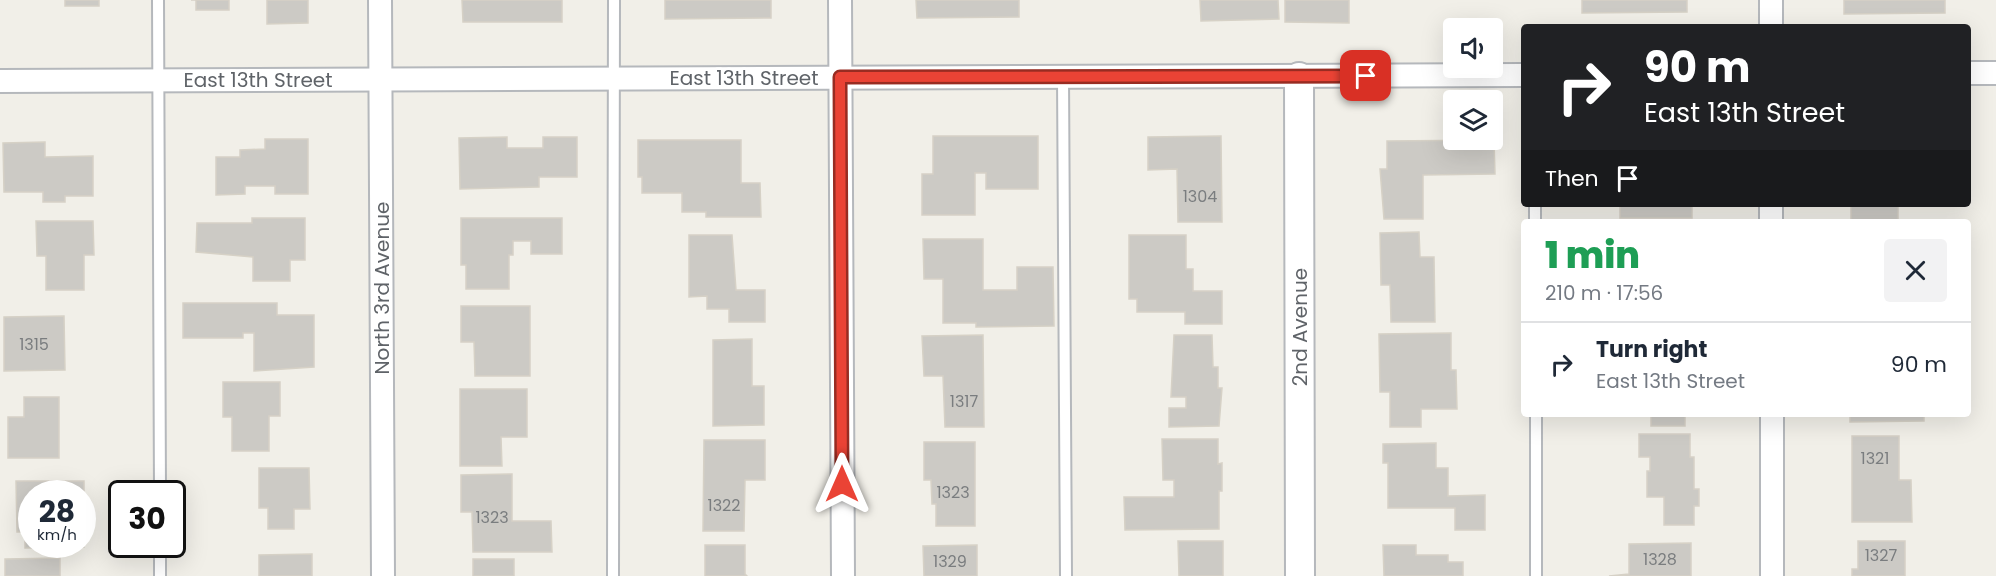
<!DOCTYPE html>
<meta charset="utf-8">
<style>
:root{--surface:#fff;--page:#f2f2f3;--text:#1f2937;--muted:#747a83;--line:#e0e1e3}
body{margin:0;font-family:Poppins,sans-serif;background:var(--page);color:var(--text);height:100vh;display:flex;flex-direction:column;font-size:22px;white-space:nowrap}
*{box-sizing:border-box;margin:0}
p{font-size:20px;color:var(--muted)}
.icon{flex:none;width:33px;height:33px;fill:none;stroke:currentColor;stroke-width:2;stroke-linecap:round;stroke-linejoin:round}
.map{position:relative;flex:1;overflow:hidden}
.panel{position:absolute;left:1521px;top:219px;width:450px;height:198px;display:flex;flex-direction:column;background:var(--surface);border-radius:6px;box-shadow:0 6px 24px #0002}
.panel>*{flex:none}
.banner{position:absolute;left:1521px;top:24px;width:450px;height:183px;border-radius:6px;box-shadow:0 6px 24px #0002;background:#202124;color:#fff;overflow:hidden}
.controls{position:absolute;left:1443px;top:18px;display:grid;gap:12px}
.controls a{display:grid;place-items:center;width:60px;height:60px;border-radius:6px;background:var(--surface);box-shadow:0 6px 24px #0002;font-size:30px}
.speed{position:absolute;left:18px;top:480px;display:flex;gap:12px;font-size:30px;font-weight:700;text-align:center}
.speed>*{display:grid;place-content:center;width:78px;height:78px;border-radius:50%;background:var(--surface);box-shadow:0 6px 24px #0002;line-height:1}
.speed small{font-size:15px;font-weight:400}
.speed .limit{border:3px solid #111;border-radius:9px;background:#fff;color:#111}
.pin{position:absolute;display:grid;place-items:center;width:51px;height:51px;color:#fff;margin:-26px;border-radius:12px;box-shadow:0 3px 9px #0006}
.me{position:absolute;width:66px;margin:-33px;rotate:0deg;stroke-linejoin:round;filter:drop-shadow(0 0 4px #0008)}
.turn{display:flex;align-items:center;gap:21px;height:126px;padding:0 24px;font-size:27px}
.turn .icon{width:78px;height:78px;stroke-width:2.5}
.turn b{display:block;font-size:42px;line-height:51px}
.then{display:flex;align-items:center;height:57px;padding:0 24px;background:#0003;gap:12px;font-size:22px}
.round{display:grid;place-items:center;flex:none;width:63px;height:63px;border-radius:6px;background:var(--page)}
.head{display:flex;align-items:center;justify-content:space-between;height:102px;padding:0 24px}
h1{font-size:36px;font-weight:800;line-height:45px;color:#1e9e55}
ul{padding:0;list-style:none}
li{display:flex;align-items:center;gap:18px;height:84px;padding:0 24px;border-top:2px solid var(--line)}
li div{flex:1}
li b{display:block;font-size:22px}
li em{font-style:normal}
.map>svg:first-child{display:block}
.building{fill:#cccac5;stroke:#d6d1c6;stroke-width:1.5}
.lines{fill:none;stroke-linecap:round;stroke-linejoin:round}
.service-casing{stroke:#b5b8bc;stroke-width:14}
.minor-casing{stroke:#b5b8bc;stroke-width:26}
.tertiary-casing{stroke:#b5b8bc;stroke-width:32}
.service{stroke:#fff;stroke-width:10}
.minor{stroke:#fff;stroke-width:22}
.tertiary{stroke:#fff;stroke-width:28}
.route-casing{stroke:#982c22;stroke-width:15}
.route{stroke:#ea4335;stroke-width:10}
.labels{text-anchor:middle;stroke-width:5;stroke-linejoin:round;paint-order:stroke}
.number-label{font-size:16px;fill:#7a7d7f}
.street-label{font-size:20px;fill:#5f6368;stroke:#fff}
</style>
<div class="map">
<svg width="1996" height="576" viewBox="0 0 1996 576">
<rect width="100%" height="100%" fill="#f1efe8"/>
<!-- building -->
<g class="building">
<rect x="65" y="0" width="34" height="6"/>
<polygon points="191,0 229,0 229,10 196,10 196,0"/>
<polygon points="267,0 308,0 308,23 267,24"/>
<polygon points="462,0 562,0 562,22 463,22"/>
<polygon points="665,0 771,0 771,18 665,19"/>
<polygon points="916,0 1019,0 1019,17 917,18"/>
<polygon points="1200,0 1278,0 1279,19 1201,21"/>
<polygon points="1285,0 1349,0 1349,23 1285,22"/>
<polygon points="1582,0 1687,0 1687,12 1582,13"/>
<polygon points="1844,0 1945,0 1945,13 1844,14"/>
<polygon points="933,136 1038,136 1038,189 986,189 986,173 975,173 975,215 922,215 922,174 933,174"/>
<polygon points="1221,136 1222,222 1178,222 1177,169 1148,170 1148,137"/>
<polygon points="507,137 507,148 543,148 543,137 577,137 577,177 539,177 539,187 460,189 459,138"/>
<polygon points="265,139 308,139 308,194 275,194 275,186 245,186 245,194 216,195 216,157 240,157 240,150 265,149"/>
<polygon points="638,140 741,140 741,183 760,183 761,217 706,217 706,212 682,212 682,193 642,193 642,177 638,177"/>
<polygon points="1494,140 1495,174 1423,175 1423,219 1384,219 1380,169 1387,169 1387,141"/>
<polygon points="45,142 45,157 93,156 93,196 65,196 65,202 43,202 43,192 4,192 3,143"/>
<rect x="1620" y="204" width="72" height="14"/>
<rect x="1851" y="204" width="47" height="16"/>
<polygon points="252,218 305,218 305,260 290,260 290,281 253,281 253,257 196,252 197,223 252,223"/>
<polygon points="461,218 562,218 562,254 531,254 531,241 513,241 513,255 509,255 509,289 466,289 466,265 461,265"/>
<polygon points="36,221 93,221 94,255 84,255 84,290 46,290 46,256 37,256"/>
<polygon points="1419,232 1420,257 1434,257 1435,322 1391,322 1390,285 1381,285 1380,233"/>
<polygon points="689,235 732,235 736,290 765,290 765,322 729,322 729,309 707,309 707,296 689,297"/>
<polygon points="1129,235 1186,235 1186,269 1193,269 1193,291 1222,291 1222,324 1185,324 1185,312 1137,312 1137,299 1129,299"/>
<polygon points="923,239 983,239 983,290 1017,290 1017,267 1053,267 1054,326 976,327 976,323 943,323 943,279 924,279"/>
<polygon points="183,303 277,303 277,315 314,315 314,367 254,371 254,333 243,333 243,338 183,338"/>
<polygon points="461,306 530,306 530,376 475,376 474,342 461,342"/>
<polygon points="64,316 65,370 4,371 4,317"/>
<polygon points="1451,333 1451,370 1456,370 1457,409 1421,409 1421,427 1390,427 1390,392 1380,392 1379,334"/>
<polygon points="983,335 984,427 945,427 943,376 924,376 922,336"/>
<polygon points="1174,335 1212,335 1213,367 1218,367 1218,388 1222,388 1219,426 1169,427 1169,408 1186,408 1186,397 1171,397"/>
<polygon points="752,339 752,386 764,386 764,425 713,426 713,340"/>
<polygon points="223,382 280,382 280,416 269,416 269,451 232,451 232,417 223,417"/>
<polygon points="460,389 527,389 527,437 501,437 502,466 460,466"/>
<polygon points="24,397 59,397 59,458 8,458 8,417 24,417"/>
<rect x="1651" y="414" width="34" height="12"/>
<polygon points="1850,414 1924,414 1924,421 1850,422"/>
<polygon points="1639,434 1690,434 1690,457 1694,457 1694,489 1699,489 1699,506 1694,506 1694,525 1664,525 1664,497 1647,497 1647,471 1650,471 1650,457 1639,457"/>
<polygon points="1852,436 1899,436 1899,480 1911,480 1912,522 1852,522"/>
<polygon points="1162,439 1218,439 1218,464 1222,463 1222,491 1219,491 1219,529 1125,530 1124,497 1174,497 1174,480 1163,480"/>
<polygon points="704,440 765,440 765,480 745,480 744,531 703,531"/>
<polygon points="924,442 975,442 975,526 936,526 936,504 932,504 931,480 924,480"/>
<polygon points="1436,443 1436,468 1448,468 1448,496 1485,495 1485,530 1455,530 1455,508 1388,508 1388,463 1383,463 1383,444"/>
<polygon points="259,468 309,468 310,509 294,509 294,529 268,529 268,508 259,508"/>
<polygon points="512,474 512,521 551,521 552,552 473,552 472,512 461,512 461,475"/>
<polygon points="16,481 84,481 84,504 82,494 32,494 32,544 82,544 84,525 84,547 25,548 25,532 17,532"/>
<polygon points="1178,541 1223,541 1223,576 1179,576"/>
<polygon points="1858,541 1905,541 1905,576 1852,576 1852,569 1858,569"/>
<polygon points="1691,543 1691,576 1609,576 1629,574 1629,544"/>
<polygon points="705,545 745,545 745,574 747,576 705,576"/>
<polygon points="977,545 977,576 924,576 923,546"/>
<polygon points="1383,545 1416,545 1416,555 1448,555 1448,562 1463,562 1463,576 1384,576"/>
<polygon points="312,554 312,576 259,576 259,555"/>
<polygon points="60,558 60,576 5,576 5,559"/>
<rect x="473" y="559" width="41" height="17"/>
</g>
<g class="lines">
<!-- service casing -->
<g class="service-casing">
<g id="service">
<polyline points="158,0 160,494"/>
<polyline points="1063,77 1066,576"/>
<polyline points="1535,204 1535,222"/>
<polyline points="1536,414 1536,576"/>
<polyline points="160,544 160,576"/>
<polyline points="613,576 614,0"/>
</g>
</g>
<!-- minor casing -->
<g class="minor-casing">
<g id="minor">
<polyline points="380,0 383,576"/>
<polyline points="840,0 843,576"/>
<polyline points="1771,0 1771,27"/>
<polyline points="1968,73 1996,73"/>
<polyline points="0,81 1524,75"/>
<polyline points="1771,204 1771,222"/>
<polyline points="1772,414 1772,576"/>
</g>
</g>
<!-- tertiary casing -->
<g class="tertiary-casing">
<polyline id="tertiary" points="1299,77 1300,576"/>
</g>
<!-- service -->
<use href="#service" class="service"/>
<!-- minor -->
<use href="#minor" class="minor"/>
<!-- tertiary -->
<use href="#tertiary" class="tertiary"/>
</g>
<g class="lines">
<!-- route casing -->
<g class="route-casing">
<polyline id="route" points="842,484 840,77 1366,76"/>
</g>
<!-- route -->
<use href="#route" class="route"/>
</g>
<g class="labels">
<!-- number labels -->
<g class="number-label">
<text x="1200" y="202">1304</text>
<text x="34" y="350">1315</text>
<text x="964" y="407">1317</text>
<text x="1875" y="464">1321</text>
<text x="953" y="498">1323</text>
<text x="724" y="511">1322</text>
<text x="492" y="523">1323</text>
<text x="1881" y="561">1327</text>
<text x="1660" y="565">1328</text>
<text x="950" y="567">1329</text>
</g>
<!-- street labels -->
<g class="street-label">
<text x="744" y="85">East 13th Street</text>
<text x="258" y="87">East 13th Street</text>
<text transform="translate(382 288) rotate(-90)" y="7">North 3rd Avenue</text>
<text transform="translate(1300 327) rotate(-90)" y="7">2nd Avenue</text>
</g>
</g>
</svg>
<div class="controls">
<a><svg class="icon" aria-label="sound" viewBox="0 0 24 24"><path d="M4 9h4l5-4v14l-5-4H4zM17 9q2 3 0 6"/></svg></a>
<a><svg class="icon" aria-label="layers" viewBox="0 0 24 24"><path d="M12 4l9 5-9 5-9-5zM3 14l9 5 9-5"/></svg></a>
</div>
<div class="speed"><div>28<small>km/h</small></div><div class="limit">30</div></div>
<div class="pin" style="left:1366px;top:76px;background:#d93025"><svg class="icon" aria-label="arrive" viewBox="0 0 24 24"><path d="M6 21V4h12l-3 4 3 4H6"/></svg></div>
<svg class="me" style="left:842px;top:484px" viewBox="-20 -20 40 40"><path d="M0-17L14 15 0 8-14 15z" fill="#ea4335" stroke="#fff" stroke-width="4"/></svg>
<div class="banner">
<div class="turn"><svg class="icon" aria-label="right" viewBox="0 0 24 24"><path d="M7 20v-9h11M14 6l5 5-5 5"/></svg><div><b>90 m</b>East 13th Street</div></div>
<div class="then">Then<svg class="icon" aria-label="arrive" viewBox="0 0 24 24"><path d="M6 21V4h12l-3 4 3 4H6"/></svg></div>
</div>
<section class="panel">
<div class="head"><div><h1>1 min</h1><p>210 m · 17:56</p></div><a class="round"><svg class="icon" aria-label="close" viewBox="0 0 24 24"><path d="M6 6l12 12M18 6L6 18"/></svg></a></div>
<ul>
<li><svg class="icon" aria-label="right" viewBox="0 0 24 24"><path d="M7 20v-9h11M14 6l5 5-5 5"/></svg><div><b>Turn right</b><p>East 13th Street</p></div><em>90 m</em></li>
</ul>
</section>
</div>
